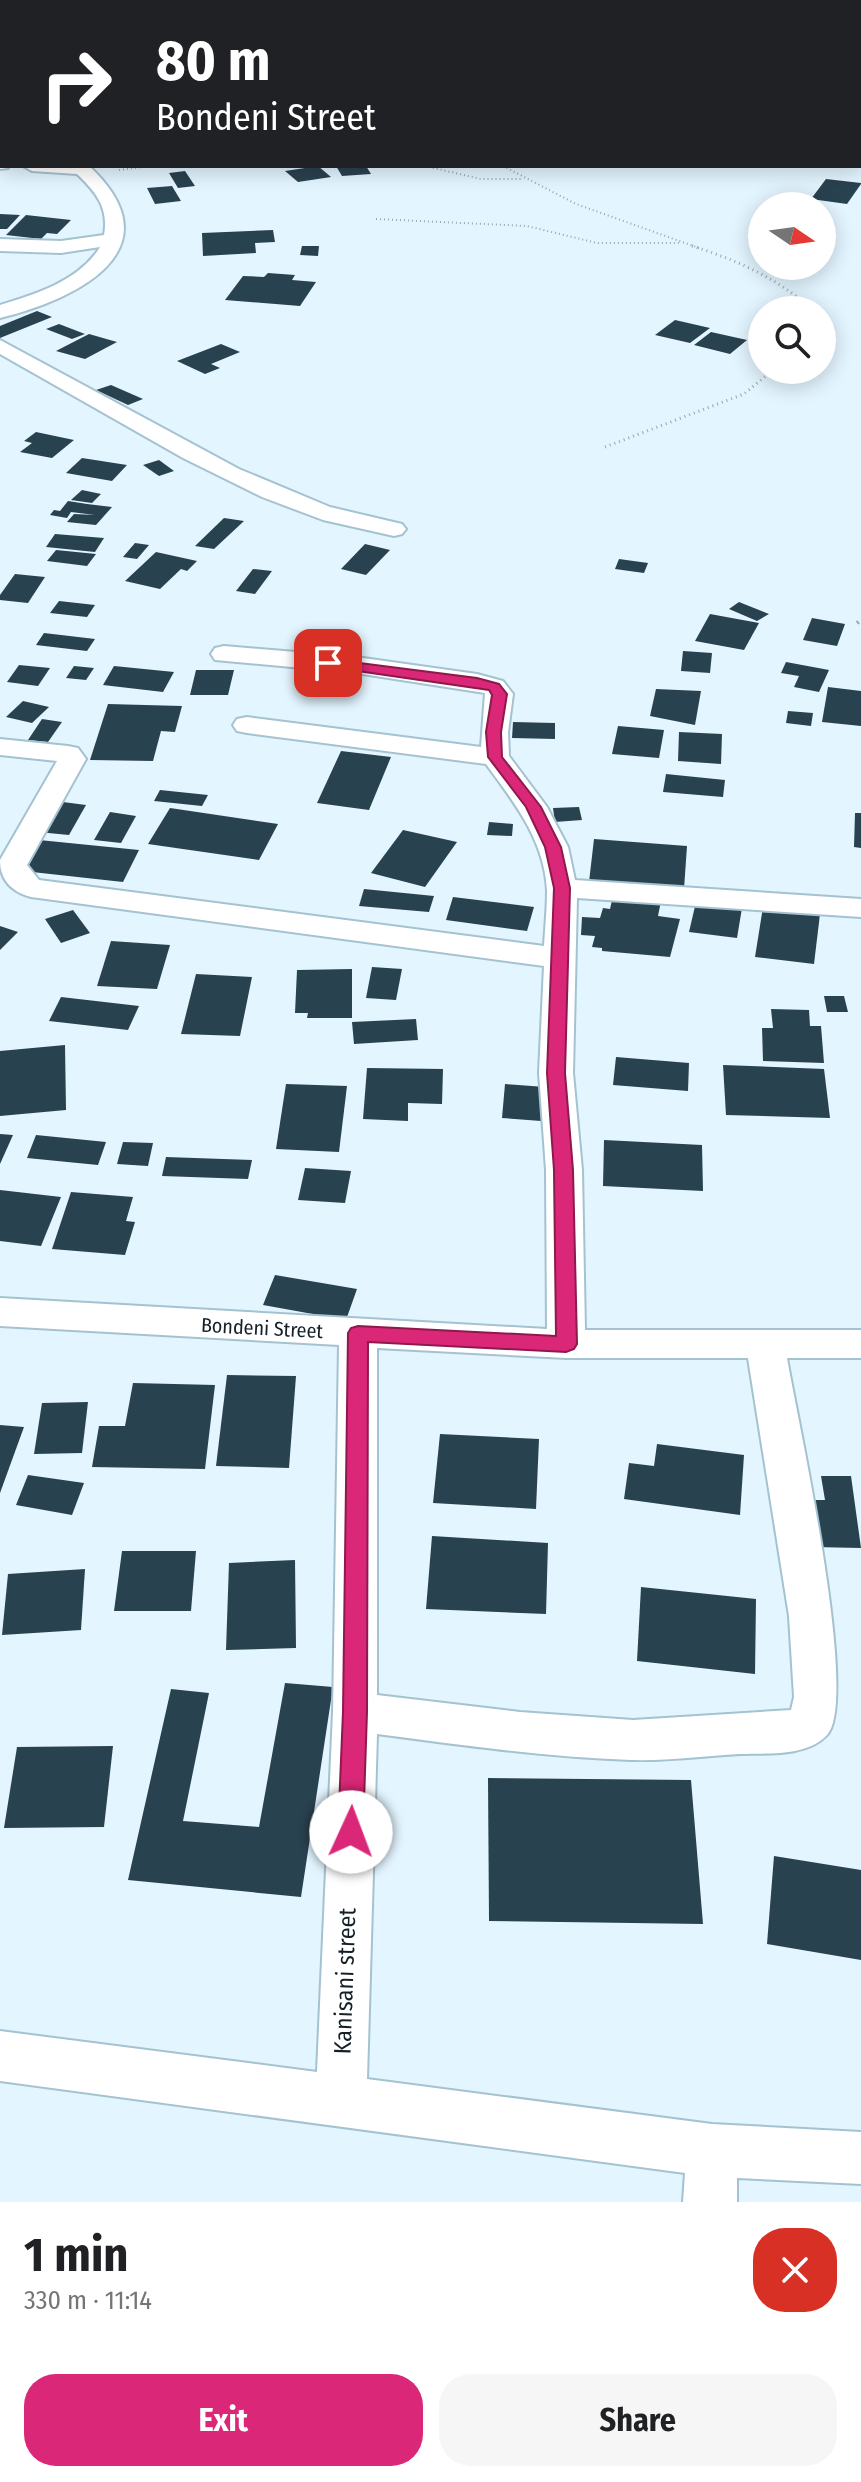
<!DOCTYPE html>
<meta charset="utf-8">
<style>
:root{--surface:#fff;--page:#f6f6f6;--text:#202124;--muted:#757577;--accent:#db2777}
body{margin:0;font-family:"Fira Sans Condensed",sans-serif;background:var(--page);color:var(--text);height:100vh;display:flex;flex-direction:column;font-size:30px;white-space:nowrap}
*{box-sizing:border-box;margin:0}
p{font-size:26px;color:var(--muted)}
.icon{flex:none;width:44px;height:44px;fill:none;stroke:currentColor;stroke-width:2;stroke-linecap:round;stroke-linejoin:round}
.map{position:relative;height:2202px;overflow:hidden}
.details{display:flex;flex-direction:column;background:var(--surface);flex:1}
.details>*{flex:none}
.hud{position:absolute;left:0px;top:0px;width:862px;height:168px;box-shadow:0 4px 20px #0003;background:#202124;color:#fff;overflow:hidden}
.needle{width:52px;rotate:103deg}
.fabs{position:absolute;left:748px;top:192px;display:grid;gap:16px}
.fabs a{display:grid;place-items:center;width:88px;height:88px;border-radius:50%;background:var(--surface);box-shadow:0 4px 20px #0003;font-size:40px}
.pin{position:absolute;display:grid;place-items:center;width:68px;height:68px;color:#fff;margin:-34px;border-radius:16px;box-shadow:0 4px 12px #0006}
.me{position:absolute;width:88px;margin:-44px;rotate:2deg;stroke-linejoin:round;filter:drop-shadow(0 0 6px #0008)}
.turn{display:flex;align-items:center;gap:28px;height:168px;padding:0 24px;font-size:36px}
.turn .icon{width:104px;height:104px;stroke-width:2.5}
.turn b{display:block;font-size:56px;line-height:68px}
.round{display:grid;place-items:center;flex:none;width:84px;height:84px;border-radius:32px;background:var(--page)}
.overview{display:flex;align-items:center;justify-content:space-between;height:136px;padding:0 24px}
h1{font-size:48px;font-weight:700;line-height:60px}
.primary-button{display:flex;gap:16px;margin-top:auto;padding:16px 24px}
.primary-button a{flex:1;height:92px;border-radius:32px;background:var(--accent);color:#fff;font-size:32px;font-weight:700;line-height:92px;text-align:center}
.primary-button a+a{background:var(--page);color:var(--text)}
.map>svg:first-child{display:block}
.building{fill:#29424f}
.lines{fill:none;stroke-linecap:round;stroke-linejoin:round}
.street-casing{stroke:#a5c2d1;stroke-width:4}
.path-far2{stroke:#97a7af;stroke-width:2;stroke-dasharray:1 3;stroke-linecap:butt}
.path-far1{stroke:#97a7af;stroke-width:3;stroke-dasharray:1 4;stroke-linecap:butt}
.path{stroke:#97a7af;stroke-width:4;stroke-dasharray:2 5;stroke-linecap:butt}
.street{fill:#fff;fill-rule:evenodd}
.route{fill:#db2777;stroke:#8e194d;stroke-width:2}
.labels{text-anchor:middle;stroke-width:8;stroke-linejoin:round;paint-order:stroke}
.street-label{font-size:20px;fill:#152026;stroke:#fff}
.near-street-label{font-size:24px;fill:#152026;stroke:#fff}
</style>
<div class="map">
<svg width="861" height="2202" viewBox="0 0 861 2202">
<rect width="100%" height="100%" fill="#e3f5ff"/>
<!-- building -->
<g class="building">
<polygon points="318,166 331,177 298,182 285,171"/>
<polygon points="336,166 366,166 371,174 342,176"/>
<polygon points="185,171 195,186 178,188 169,173"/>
<polygon points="826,179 861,183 861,184 847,204 811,199"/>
<polygon points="172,186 181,201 155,204 147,188"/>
<polygon points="0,214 20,215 7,229 0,229"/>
<polygon points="26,215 71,220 57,234 47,233 41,239 6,235"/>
<polygon points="273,230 275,242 255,243 256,253 203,256 202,233"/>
<polygon points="302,246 319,246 318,256 300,255"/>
<polygon points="268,273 295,275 292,280 316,282 300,306 225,300 243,276 264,277"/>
<polygon points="37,311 52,317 0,338 0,326"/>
<polygon points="675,320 710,328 690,343 655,335"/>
<polygon points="59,324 85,334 72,339 46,329"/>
<polygon points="711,332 747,340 730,354 694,345"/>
<polygon points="89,334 117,342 85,359 56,351"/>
<polygon points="221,344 240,352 211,364 220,368 205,374 177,361"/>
<polygon points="111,385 143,399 128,405 96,390"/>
<polygon points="36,432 74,440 52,458 20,452 32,443 24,441"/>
<polygon points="82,458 127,465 112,481 66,473"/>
<polygon points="159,460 174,471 159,476 143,465"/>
<polygon points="82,490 101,494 92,503 71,500"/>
<polygon points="68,501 87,504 112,507 96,525 67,522 74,514 95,515 71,512 67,518 50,515 54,510 60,511"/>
<polygon points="224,518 244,521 214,549 195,546"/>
<polygon points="55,534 104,538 95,552 46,547"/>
<polygon points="135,543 149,545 137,559 123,557"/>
<polygon points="365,544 390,550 366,575 341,569"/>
<polygon points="56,550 96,554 87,566 47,561"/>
<polygon points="156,552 197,561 187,571 181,569 160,589 125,581"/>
<polygon points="619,559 648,563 644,573 615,569"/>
<polygon points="253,569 272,571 255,594 236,591"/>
<polygon points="15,574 45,577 28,603 0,600 0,595"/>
<polygon points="59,601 95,605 87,617 50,613"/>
<polygon points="739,602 769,614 757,621 729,609"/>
<polygon points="710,614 759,623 744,650 695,641"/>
<polygon points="812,618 845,624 837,646 803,640"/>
<polygon points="44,633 95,639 87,651 36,645"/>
<polygon points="683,651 712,653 710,673 681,671"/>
<polygon points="786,662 829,670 819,692 794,687 799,676 781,673"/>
<polygon points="19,665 50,668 38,686 7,682"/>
<polygon points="74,666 94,668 86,680 66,678"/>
<polygon points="114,666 174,672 163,692 103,685"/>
<polygon points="196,670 234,670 228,695 190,695"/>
<polygon points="828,687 861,691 861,726 822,722"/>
<polygon points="656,689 701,691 695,725 650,716"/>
<polygon points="23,701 49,707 32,723 6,717"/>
<polygon points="108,704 182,706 175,732 161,731 153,761 90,760"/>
<polygon points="788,711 813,713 811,726 786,723"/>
<polygon points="42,719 62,722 48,742 28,740"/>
<polygon points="513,722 555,723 555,739 512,738"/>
<polygon points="618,726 664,730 659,758 612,754"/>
<polygon points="679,732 722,734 721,764 678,761"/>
<polygon points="341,751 391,757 369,810 317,803"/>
<polygon points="666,774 725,780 723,797 663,792"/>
<polygon points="160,790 208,795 202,806 154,801"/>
<polygon points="55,801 86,805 69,835 38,832"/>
<polygon points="579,807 582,820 555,822 553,808"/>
<polygon points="170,808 278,824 259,860 148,844"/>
<polygon points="110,812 136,816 121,843 94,840"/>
<polygon points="855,813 861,813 861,848 854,847"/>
<polygon points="489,822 513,824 512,836 487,835"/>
<polygon points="403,830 457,842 425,887 371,873"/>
<polygon points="594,839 687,846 684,889 589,882"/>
<polygon points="39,840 139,850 123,882 23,871"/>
<polygon points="364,889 434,896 429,912 359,906"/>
<polygon points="613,896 661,901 658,916 680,919 670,957 602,951 602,948 592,947 595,936 581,935 582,917 600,918 603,908 610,909"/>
<polygon points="453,897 534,907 527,931 446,920"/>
<polygon points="696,902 742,908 737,938 689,932"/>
<polygon points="763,907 820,914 814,964 755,957"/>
<polygon points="73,910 90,933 61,943 45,919"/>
<polygon points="0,926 18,932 0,950"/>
<polygon points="111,941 170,945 157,989 97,986"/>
<polygon points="372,967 402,969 396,1000 366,998"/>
<polygon points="352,969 352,1018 307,1018 308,1013 295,1013 297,970"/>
<polygon points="196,974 252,977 240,1036 181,1034"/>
<polygon points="824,996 844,996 848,1012 827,1012"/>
<polygon points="61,997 139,1006 128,1030 49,1021"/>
<polygon points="771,1009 809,1010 810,1026 821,1026 824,1063 763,1061 762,1028 773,1028"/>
<polygon points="416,1019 418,1040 354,1044 352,1022"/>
<polygon points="65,1045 66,1110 0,1116 0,1051"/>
<polygon points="616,1057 689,1063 688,1091 613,1085"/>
<polygon points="723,1065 824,1069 830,1118 726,1115"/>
<polygon points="367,1068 443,1069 442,1104 408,1103 408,1121 363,1119"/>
<polygon points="286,1084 347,1086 339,1152 276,1149"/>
<polygon points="505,1084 545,1087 541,1121 502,1118"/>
<polygon points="0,1134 13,1135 0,1164"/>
<polygon points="36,1135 106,1142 98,1165 27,1158"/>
<polygon points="604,1140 702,1145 703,1191 603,1186"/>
<polygon points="123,1142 153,1143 148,1166 117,1164"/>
<polygon points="166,1157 252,1160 248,1179 162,1176"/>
<polygon points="305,1168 351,1171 345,1203 298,1200"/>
<polygon points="0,1190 61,1197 41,1246 0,1241"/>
<polygon points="71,1192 133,1197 126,1221 135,1222 125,1255 52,1249"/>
<polygon points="275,1275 357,1289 346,1320 263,1305"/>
<polygon points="227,1375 296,1376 289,1468 216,1466"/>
<polygon points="133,1383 215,1385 205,1469 92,1467 99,1426 125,1426"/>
<polygon points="88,1402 82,1453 34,1454 42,1403"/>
<polygon points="0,1425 24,1427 0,1493"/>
<polygon points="440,1434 539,1439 536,1509 433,1503"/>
<polygon points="657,1444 744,1455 740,1515 624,1499 629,1463 654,1466"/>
<polygon points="28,1475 84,1483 72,1515 16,1505"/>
<polygon points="821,1476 851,1476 861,1548 813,1547 807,1500 825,1500"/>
<polygon points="432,1536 548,1543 546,1614 426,1609"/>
<polygon points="122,1551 196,1551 191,1611 114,1611"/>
<polygon points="295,1560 296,1648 226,1650 229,1563"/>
<polygon points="85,1569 81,1630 2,1635 8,1574"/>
<polygon points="641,1587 756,1599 755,1674 637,1661"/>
<polygon points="285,1683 333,1687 301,1897 128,1880 171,1689 209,1693 183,1821 259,1827"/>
<polygon points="113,1746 104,1827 4,1828 17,1747"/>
<polygon points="488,1778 691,1780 703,1924 489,1921"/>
<polygon points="774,1856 861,1870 861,1960 767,1944"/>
</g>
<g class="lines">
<!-- street casing -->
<g class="street-casing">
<g id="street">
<polygon points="744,0 759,0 760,2 745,2"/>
<rect x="0" y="57" width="2" height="10"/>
<rect x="860" y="66" width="1" height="10"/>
<polygon points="0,159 2,166 8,168 0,169"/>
<path d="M23,166H89C178,249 78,299 0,318V305C36,294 79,281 100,247L61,253L0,251V239L61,241L104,235C109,208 96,192 77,174L32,171Z"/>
<polygon points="0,340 239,469 330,507 402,524 406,529 402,534 394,536 323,520 262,497 183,458 0,354"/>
<path d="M224,646L356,657L477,674L503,681L513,694L508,732L509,756L547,807L568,847L575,880L861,899V917L577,898L573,1073L582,1170L585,1330H861V1358H787C797,1417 860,1699 827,1735C807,1757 767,1753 740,1754C704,1756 667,1761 631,1760C546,1757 461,1745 377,1734L367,2079L712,2124L861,2132V2184L737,2178V2202H683L685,2173L0,2081V2031L317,2072L333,1712L339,1345L0,1326V1298L547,1329L546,1170L539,1073L544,966L31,897C12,892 0,880 0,860L57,761L0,755V739L68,746L78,748L86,759L27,865L39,880L544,946C545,928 547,909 547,891C545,841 514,802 486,764L247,733L237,731L233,725L237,719L247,717L481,747L485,693L356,673L215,660L211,654L215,648ZM377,1348L566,1358H748L789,1616L794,1697L791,1710L633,1720L520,1712L377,1695Z"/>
</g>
</g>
<!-- path-far2 -->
<g class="path-far2">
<polyline points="425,166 481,179 521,179"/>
<polyline points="503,166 576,204 699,248"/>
<polyline points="119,170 150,166"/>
<polyline points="376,219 527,226 597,243 681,243"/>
</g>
<!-- path-far1 -->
<g class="path-far1">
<path d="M692,246C737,260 777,278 813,310"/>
<polyline points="605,447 744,394 773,370"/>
</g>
<!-- path -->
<polyline class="path" points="857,623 861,620"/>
<!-- street -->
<use href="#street" class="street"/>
</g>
<!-- route -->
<polygon class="route" points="328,659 477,678 499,684 507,694 501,732 502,757 541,807 561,847 570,888 565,1073 573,1170 577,1344 574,1349 566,1352 368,1342 367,1712 363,1832 359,1840 351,1843 342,1840 338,1832 343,1712 348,1333 351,1328 358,1326 556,1336 554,1170 547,1073 554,888 545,847 526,807 488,757 486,732 492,695 489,690 323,666 321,663"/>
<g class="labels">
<!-- street labels -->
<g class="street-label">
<text transform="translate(262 1328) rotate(3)" y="7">Bondeni Street</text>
</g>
<!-- near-street labels -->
<g class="near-street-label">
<text transform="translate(345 1981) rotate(-88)" y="8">Kanisani street</text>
</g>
</g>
</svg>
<div class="fabs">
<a><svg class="needle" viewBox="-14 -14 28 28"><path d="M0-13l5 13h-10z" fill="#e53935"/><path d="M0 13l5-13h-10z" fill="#757577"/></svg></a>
<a><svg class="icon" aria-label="search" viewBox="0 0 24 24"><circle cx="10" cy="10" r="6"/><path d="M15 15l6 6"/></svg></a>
</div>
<div class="pin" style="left:328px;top:663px;background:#d93025"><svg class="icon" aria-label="arrive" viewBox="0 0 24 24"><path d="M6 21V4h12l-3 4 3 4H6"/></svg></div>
<svg class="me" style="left:351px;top:1832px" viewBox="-20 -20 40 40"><circle r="19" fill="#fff"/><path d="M0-13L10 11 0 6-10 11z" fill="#db2777"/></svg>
<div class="hud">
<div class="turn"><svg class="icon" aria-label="right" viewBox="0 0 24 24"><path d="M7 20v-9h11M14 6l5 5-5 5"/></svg><div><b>80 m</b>Bondeni Street</div></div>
</div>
</div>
<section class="details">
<div class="overview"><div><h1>1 min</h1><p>330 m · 11:14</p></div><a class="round" style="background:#d93025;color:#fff"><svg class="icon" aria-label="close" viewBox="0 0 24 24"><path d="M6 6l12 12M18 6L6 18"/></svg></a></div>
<div class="primary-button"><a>Exit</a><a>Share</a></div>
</section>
